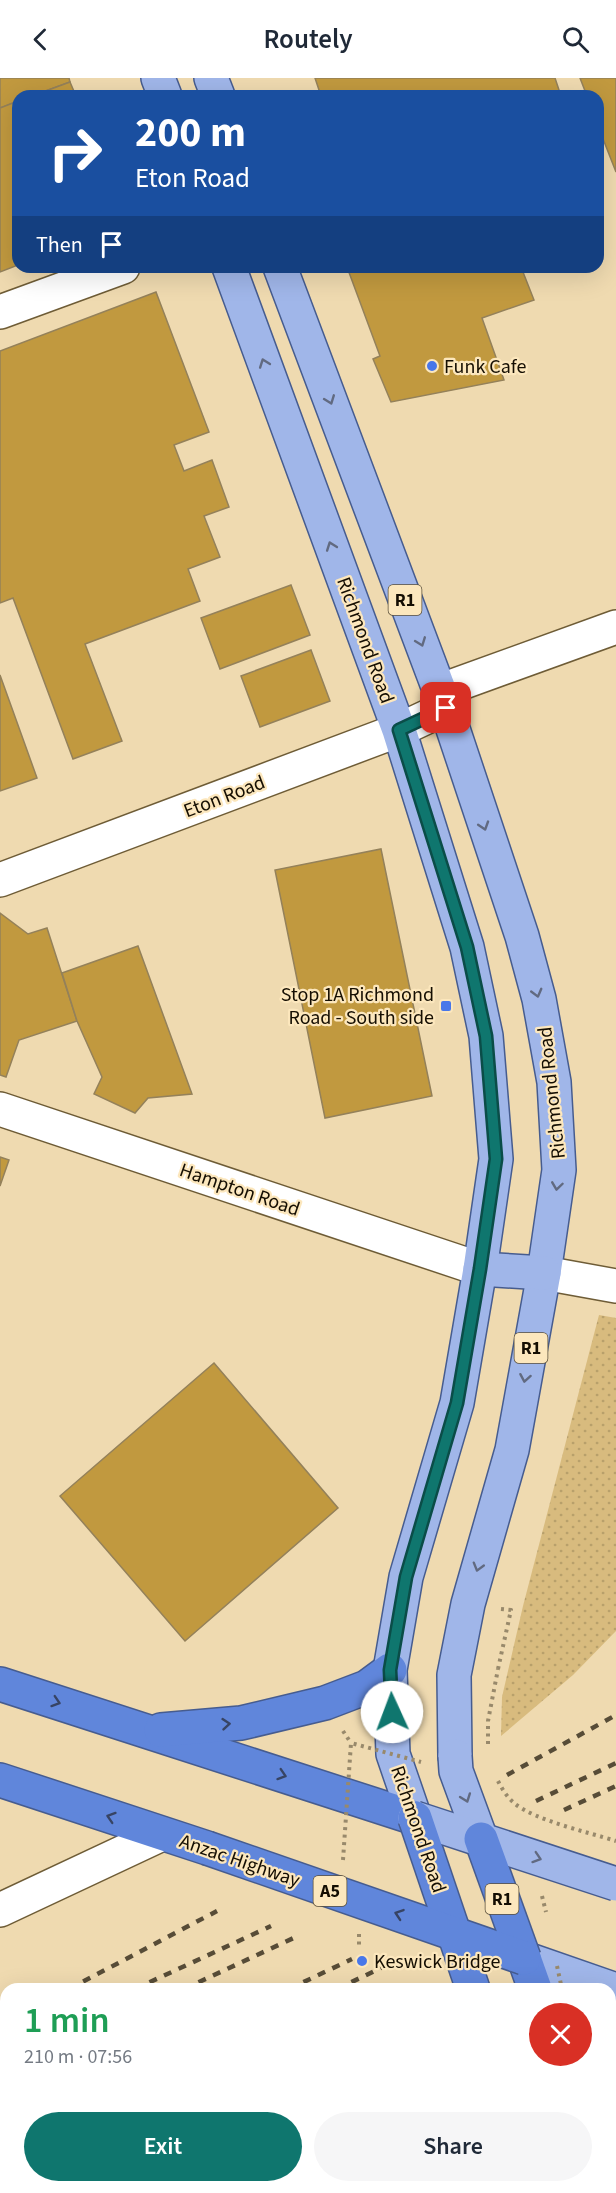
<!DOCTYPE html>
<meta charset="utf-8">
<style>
:root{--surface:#fff;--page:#f6f6f7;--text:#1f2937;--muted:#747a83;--accent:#0f766e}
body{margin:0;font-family:"Source Sans 3",sans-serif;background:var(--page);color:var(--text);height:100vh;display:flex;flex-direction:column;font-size:22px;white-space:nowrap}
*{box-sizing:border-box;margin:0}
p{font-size:20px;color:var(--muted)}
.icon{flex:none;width:33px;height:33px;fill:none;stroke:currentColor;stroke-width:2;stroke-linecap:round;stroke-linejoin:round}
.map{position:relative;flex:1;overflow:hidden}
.drawer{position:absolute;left:0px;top:1905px;width:616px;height:210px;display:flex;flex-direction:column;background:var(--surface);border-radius:18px 18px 0 0;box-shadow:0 6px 24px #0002}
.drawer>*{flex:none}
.guide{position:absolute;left:12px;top:12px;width:592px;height:183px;border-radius:18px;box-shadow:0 6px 24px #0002;background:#1a4fa0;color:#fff;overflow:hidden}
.pin{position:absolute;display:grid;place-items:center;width:51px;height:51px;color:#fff;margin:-26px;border-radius:12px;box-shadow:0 3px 9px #0006}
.me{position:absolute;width:66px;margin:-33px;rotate:358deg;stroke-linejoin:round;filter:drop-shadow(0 0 4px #0008)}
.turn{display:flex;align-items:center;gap:21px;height:126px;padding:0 24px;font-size:27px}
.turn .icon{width:78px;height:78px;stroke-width:2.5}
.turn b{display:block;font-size:42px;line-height:51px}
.then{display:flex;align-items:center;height:57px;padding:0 24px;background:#0003;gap:12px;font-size:22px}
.round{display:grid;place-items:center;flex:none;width:63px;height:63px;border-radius:32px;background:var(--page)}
.overview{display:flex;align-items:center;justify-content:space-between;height:102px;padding:0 24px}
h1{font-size:36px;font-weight:600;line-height:45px;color:#1e9e55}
.primary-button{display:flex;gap:12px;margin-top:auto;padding:12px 24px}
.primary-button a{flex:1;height:69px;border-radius:36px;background:var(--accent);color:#fff;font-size:24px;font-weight:600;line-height:69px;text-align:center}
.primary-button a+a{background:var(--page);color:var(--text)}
header{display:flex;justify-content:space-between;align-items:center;height:78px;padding:0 24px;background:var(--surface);font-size:27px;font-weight:600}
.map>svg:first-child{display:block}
.grass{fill:url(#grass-dots)}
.building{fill:#c1993f;stroke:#94815a;stroke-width:1.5}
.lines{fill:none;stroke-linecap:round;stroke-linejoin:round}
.minor-casing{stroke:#6e5c36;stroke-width:36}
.major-casing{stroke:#465c8f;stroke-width:36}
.highway-casing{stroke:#465c8f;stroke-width:36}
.path{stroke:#98896b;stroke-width:4;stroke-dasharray:3 4.5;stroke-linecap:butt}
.minor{stroke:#fff;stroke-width:33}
.major{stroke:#a0b6e9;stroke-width:33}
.highway{stroke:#6086db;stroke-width:33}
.rail{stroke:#574c37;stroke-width:4.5;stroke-dasharray:8 8;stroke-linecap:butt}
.major-bridge-casing{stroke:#465c8f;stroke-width:36;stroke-linecap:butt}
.highway-bridge-casing{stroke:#465c8f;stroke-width:36;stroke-linecap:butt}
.path-bridge{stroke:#98896b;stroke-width:4;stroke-dasharray:3 4.5;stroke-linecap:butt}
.major-bridge{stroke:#a0b6e9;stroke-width:33}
.highway-bridge{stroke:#6086db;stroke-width:33}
.oneway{stroke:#616a81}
.oneway2{stroke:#374464}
.route-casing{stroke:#0a4d48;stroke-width:15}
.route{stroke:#0f766e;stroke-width:10}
.poi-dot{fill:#4877e9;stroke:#fce7bd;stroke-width:2}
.labels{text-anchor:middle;stroke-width:4.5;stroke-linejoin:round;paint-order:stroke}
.shield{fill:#fce7bd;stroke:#5a4f3a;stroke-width:1.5}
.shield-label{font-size:18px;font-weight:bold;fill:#150e02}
.poi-label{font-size:20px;fill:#150e02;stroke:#fce7bd;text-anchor:start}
.street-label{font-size:20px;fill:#150e02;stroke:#fce7bd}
</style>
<header><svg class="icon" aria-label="back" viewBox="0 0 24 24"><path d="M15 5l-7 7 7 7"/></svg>Routely<svg class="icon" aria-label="search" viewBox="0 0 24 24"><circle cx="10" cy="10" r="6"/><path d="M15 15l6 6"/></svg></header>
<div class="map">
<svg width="616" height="2115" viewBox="0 0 616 2115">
<defs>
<pattern id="grass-dots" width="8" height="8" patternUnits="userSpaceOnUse" patternTransform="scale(1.5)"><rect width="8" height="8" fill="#d8bb7e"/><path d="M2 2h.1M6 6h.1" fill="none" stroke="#b8a06b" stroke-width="1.8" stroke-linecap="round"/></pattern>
</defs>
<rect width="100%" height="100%" fill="#efdab0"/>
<!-- grass -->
<polygon class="grass" points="599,1237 616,1240 616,1553 573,1597 501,1658 502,1619 523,1528"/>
<!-- building -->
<g class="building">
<polygon points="0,0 69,0 70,4 32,18 18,18 18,23 0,30"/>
<polygon points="315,0 555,0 561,18 321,18"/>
<polygon points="580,0 616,0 616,94 598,48 598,18 587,18"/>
<polygon points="70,4 76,18 32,18"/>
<polygon points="18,23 18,187 0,194 0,30"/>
<polygon points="347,189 521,189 534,222 482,240 504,302 391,324 373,281 380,278"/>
<polygon points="156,214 209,354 174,367 184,393 212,382 229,429 204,438 220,479 188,491 200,523 85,566 122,663 73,681 13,520 0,525 0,273"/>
<polygon points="291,507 310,557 220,591 201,540"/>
<polygon points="311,572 330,623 260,649 241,598"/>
<polygon points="0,597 37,700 0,713"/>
<polygon points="381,771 432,1018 325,1040 275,792"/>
<polygon points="0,835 28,856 47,850 77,943 19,962 6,999 0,997"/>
<polygon points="138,868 192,1016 148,1020 135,1035 94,1016 102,999 77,943 62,895"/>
<polygon points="0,1079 9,1082 0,1108"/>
<polygon points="214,1285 338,1430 185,1563 60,1418"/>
</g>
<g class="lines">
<!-- minor casing -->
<g class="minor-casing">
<g id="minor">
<polyline points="0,234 123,189"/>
<polyline points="439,613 616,549"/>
<polyline points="0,802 399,652 446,630"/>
<polyline points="0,1031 480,1191"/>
<polyline points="544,1195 616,1208"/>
<polyline points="0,1832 162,1756"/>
<polyline points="346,2115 358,2109"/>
</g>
</g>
<!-- major casing -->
<g class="major-casing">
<g id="major">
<polyline points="158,0 165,18"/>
<polyline points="211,0 218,18"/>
<polyline points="229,189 399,652 467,869 486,958 496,1081 480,1191 457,1325 406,1499 390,1592 393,1676 415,1740"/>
<polyline points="280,189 446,630 522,858 539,921 554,1004 559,1092 544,1195 512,1372 468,1526 454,1597 455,1678"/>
<polyline points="480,1191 544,1195"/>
<polyline points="524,1880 616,1912"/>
<polyline points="614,2115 611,2038 616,2026"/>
</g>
</g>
<!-- highway casing -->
<g class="highway-casing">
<g id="highway">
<polyline points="0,1606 415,1740"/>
<polyline points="161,1652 241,1645 325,1625 367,1609 390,1592"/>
<polyline points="0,1702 207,1770"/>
<polyline points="524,1880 535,1911"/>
<polyline points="542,2109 544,2115"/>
<polyline points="606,2109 608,2115"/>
</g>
</g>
<!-- path -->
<g class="path">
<polyline points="498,1591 511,1532 501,1531"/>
<polyline points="343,1653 351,1665"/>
<polyline points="610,1972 614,1974"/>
<polyline points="87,2115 96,2109"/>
<polyline points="281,2115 294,2109"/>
</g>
<!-- minor -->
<use href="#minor" class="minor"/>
<!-- major -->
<use href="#major" class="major"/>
<!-- highway -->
<use href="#highway" class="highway"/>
<!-- rail -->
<g class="rail">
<polyline points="507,1697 616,1637"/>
<polyline points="536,1723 616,1685"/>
<polyline points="564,1732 616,1708"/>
<polyline points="69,1911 217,1833"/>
<polyline points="135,1911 271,1848"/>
<polyline points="184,1911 300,1857"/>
<polyline points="289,1911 352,1881"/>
<polyline points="337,1911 383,1889"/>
<polyline points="0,1945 6,1942"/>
<polyline points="0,1975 6,1972"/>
<polyline points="0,2045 6,2042"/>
<polyline points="0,2067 6,2065"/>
</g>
<!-- major-bridge casing -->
<g class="major-bridge-casing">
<g id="major-bridge">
<polyline points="455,1678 456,1693 481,1761"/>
<polyline points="415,1740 616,1806"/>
</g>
</g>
<!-- highway-bridge casing -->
<g class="highway-bridge-casing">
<g id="highway-bridge">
<polyline points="415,1740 473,1911"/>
<polyline points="481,1761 524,1880"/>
<polyline points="207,1770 524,1880"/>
</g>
</g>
<!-- path-bridge -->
<g class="path-bridge">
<polyline points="488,1666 488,1643 498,1591"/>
<path d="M498,1703C502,1711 507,1719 514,1725C536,1743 588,1754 616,1763"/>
<polyline points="343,1782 351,1665 421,1684"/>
<polyline points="542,1818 546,1834"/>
<polyline points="359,1856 359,1871"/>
<polyline points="557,1888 562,1911"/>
</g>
<!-- major-bridge -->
<use href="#major-bridge" class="major-bridge"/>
<!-- highway-bridge -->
<use href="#highway-bridge" class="highway-bridge"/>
</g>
<!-- one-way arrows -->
<defs><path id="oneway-chevron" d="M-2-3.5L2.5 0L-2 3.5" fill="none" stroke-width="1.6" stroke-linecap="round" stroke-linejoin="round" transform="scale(1.5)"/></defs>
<g class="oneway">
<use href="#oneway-chevron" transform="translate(264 285) rotate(-110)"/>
<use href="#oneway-chevron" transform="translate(330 322) rotate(69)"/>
<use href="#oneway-chevron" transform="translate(331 468) rotate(-110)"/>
<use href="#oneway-chevron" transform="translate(421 564) rotate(69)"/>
<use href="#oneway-chevron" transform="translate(484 748) rotate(72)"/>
<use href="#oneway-chevron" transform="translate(537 915) rotate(75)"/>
<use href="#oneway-chevron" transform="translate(557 1108) rotate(98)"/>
<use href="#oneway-chevron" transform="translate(525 1300) rotate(100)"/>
<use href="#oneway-chevron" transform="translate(478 1489) rotate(106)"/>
<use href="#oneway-chevron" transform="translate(466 1720) rotate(70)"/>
<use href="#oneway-chevron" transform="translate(537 1780) rotate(18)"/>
</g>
<g class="oneway2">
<use href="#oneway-chevron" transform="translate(56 1624) rotate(18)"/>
<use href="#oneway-chevron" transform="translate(226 1646) rotate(-5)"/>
<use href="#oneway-chevron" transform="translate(282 1697) rotate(18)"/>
<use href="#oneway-chevron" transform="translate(111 1739) rotate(-162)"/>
<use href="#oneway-chevron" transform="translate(399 1836) rotate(-161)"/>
</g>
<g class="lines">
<!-- route casing -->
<g class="route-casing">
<polyline id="route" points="392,1634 390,1592 406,1499 457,1325 480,1191 496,1081 486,958 467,869 399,652 446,630"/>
</g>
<!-- route -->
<use href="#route" class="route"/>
</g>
<!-- markers -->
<g class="poi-dot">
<circle cx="432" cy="288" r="6"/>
<rect x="440" y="922" width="12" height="12" rx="3"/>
<circle cx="362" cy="1883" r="6"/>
</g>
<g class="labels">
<!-- shield labels -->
<g class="shield">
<rect x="388.5" y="507" width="33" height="30" rx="4.5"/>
<rect x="514.5" y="1255" width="33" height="30" rx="4.5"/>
<rect x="313.5" y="1798" width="33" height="30" rx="4.5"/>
<rect x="485.5" y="1806" width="33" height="30" rx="4.5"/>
</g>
<g class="shield-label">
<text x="405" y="528">R1</text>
<text x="531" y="1276">R1</text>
<text x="330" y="1819">A5</text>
<text x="502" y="1827">R1</text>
</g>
<!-- poi labels -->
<g class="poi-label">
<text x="444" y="295">Funk Cafe</text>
<text x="434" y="923" text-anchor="end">Stop 1A Richmond<tspan x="434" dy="23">Road - South side</tspan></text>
<text x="374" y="1890">Keswick Bridge</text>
</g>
<!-- street labels -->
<g class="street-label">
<text transform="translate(366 562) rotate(70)" y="7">Richmond Road</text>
<text transform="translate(224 718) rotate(-21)" y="7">Eton Road</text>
<text transform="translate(551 1015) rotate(-96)" y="7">Richmond Road</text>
<text transform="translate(240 1111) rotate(19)" y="7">Hampton Road</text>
<text transform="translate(419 1751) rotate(71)" y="7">Richmond Road</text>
<text transform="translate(240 1782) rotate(19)" y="7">Anzac Highway</text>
</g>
</g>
</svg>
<div class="pin" style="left:446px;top:630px;background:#d93025"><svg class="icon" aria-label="arrive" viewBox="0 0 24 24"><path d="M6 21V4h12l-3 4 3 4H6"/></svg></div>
<svg class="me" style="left:392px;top:1634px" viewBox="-20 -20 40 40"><circle r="19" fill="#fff"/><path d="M0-13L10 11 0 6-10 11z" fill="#0f766e"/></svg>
<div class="guide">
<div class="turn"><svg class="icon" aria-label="right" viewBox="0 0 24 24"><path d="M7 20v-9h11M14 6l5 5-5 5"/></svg><div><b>200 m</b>Eton Road</div></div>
<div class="then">Then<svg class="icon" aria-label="arrive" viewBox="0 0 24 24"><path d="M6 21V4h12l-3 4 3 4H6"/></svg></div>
</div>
<section class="drawer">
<div class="overview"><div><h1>1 min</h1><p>210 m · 07:56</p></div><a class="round" style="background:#d93025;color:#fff"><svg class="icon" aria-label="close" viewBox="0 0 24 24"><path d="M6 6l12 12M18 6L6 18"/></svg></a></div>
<div class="primary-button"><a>Exit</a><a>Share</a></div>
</section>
</div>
